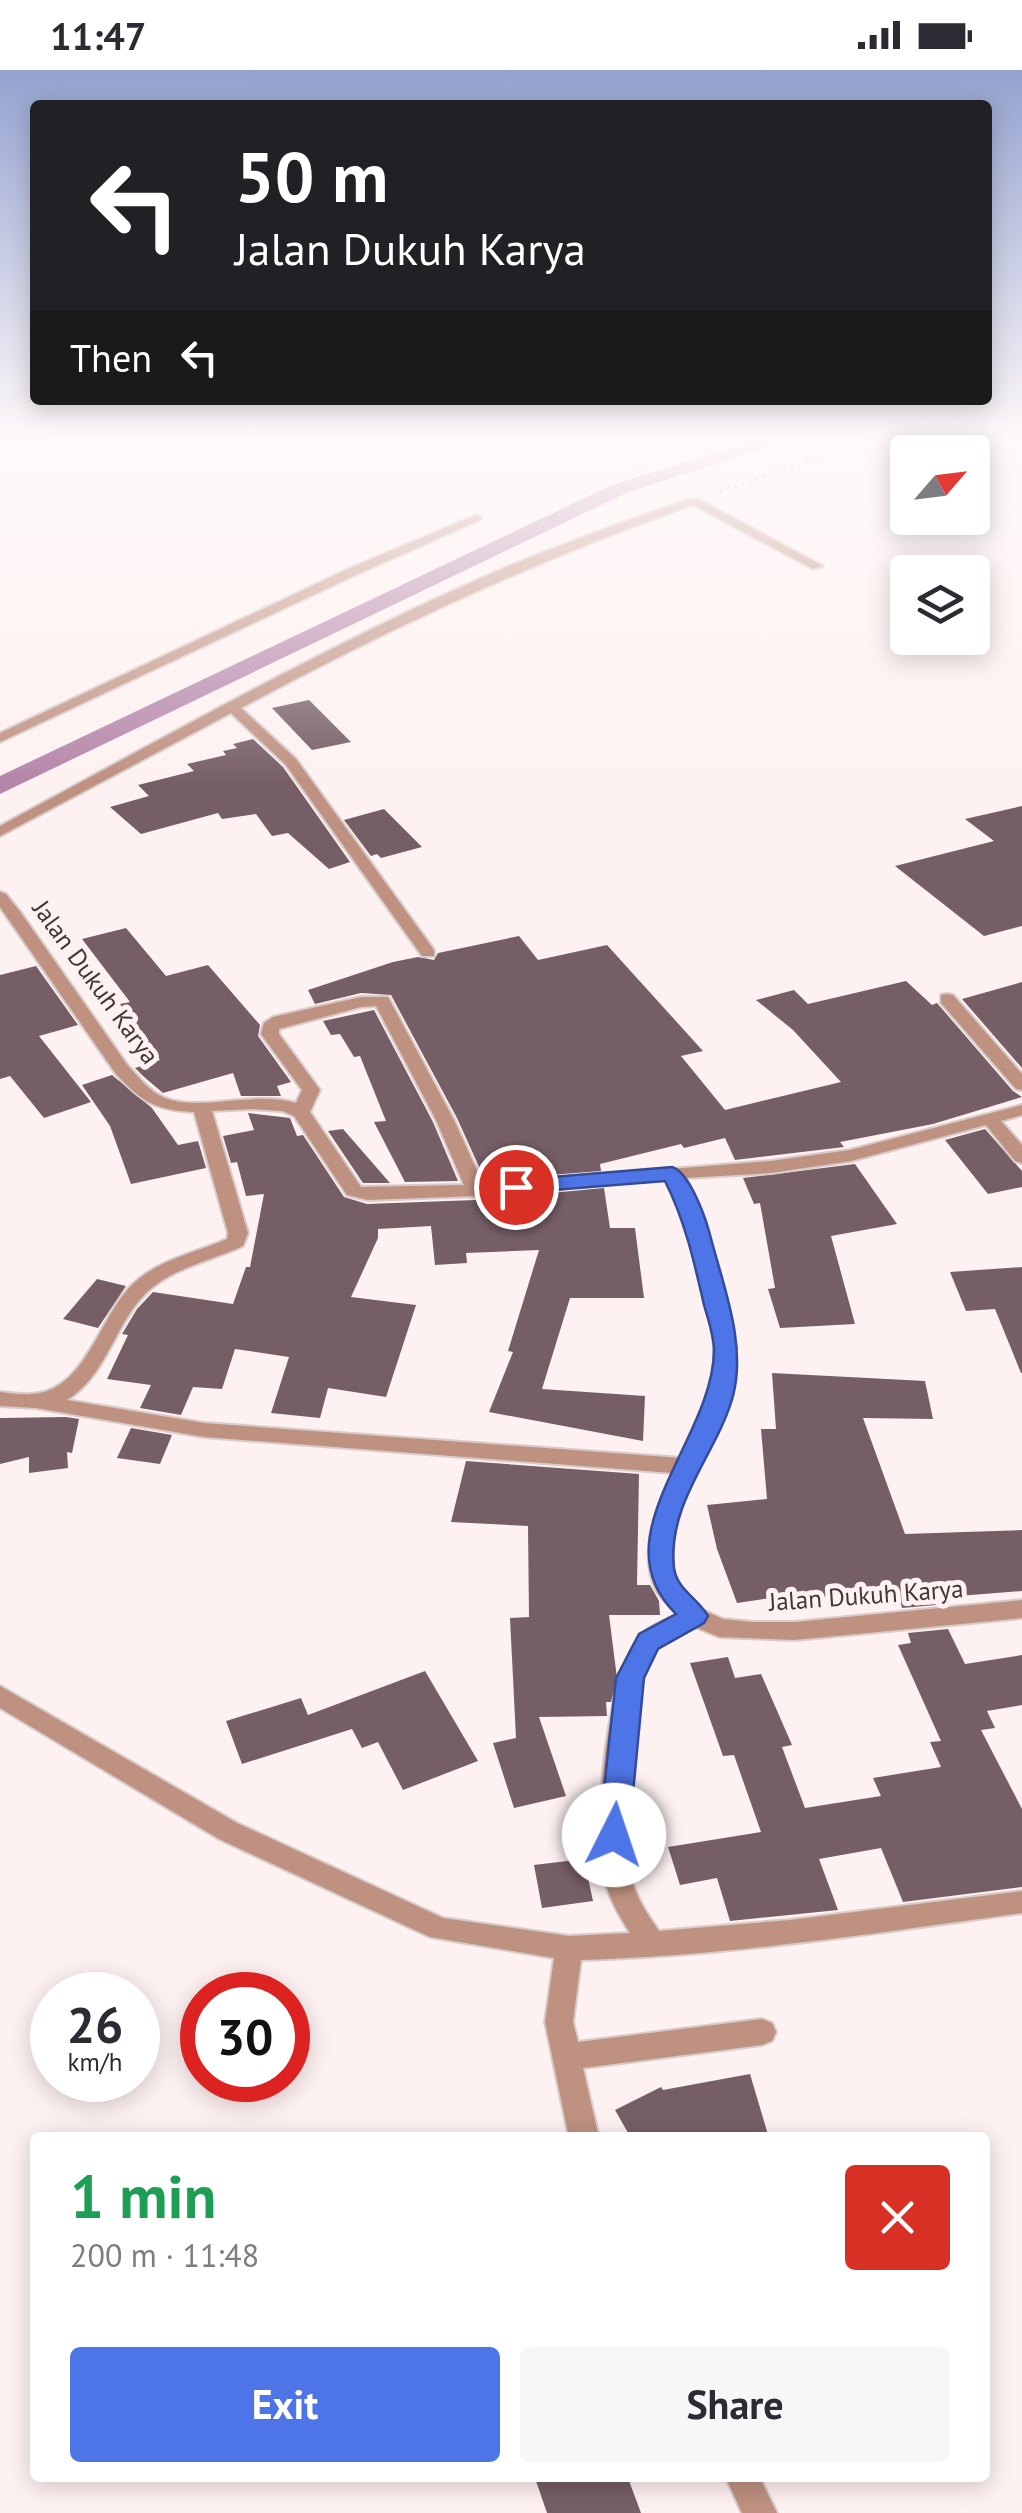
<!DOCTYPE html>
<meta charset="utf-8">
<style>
:root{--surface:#fff;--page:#f7f7f7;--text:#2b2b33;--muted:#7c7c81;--accent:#4e75e8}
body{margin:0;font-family:"PT Sans",sans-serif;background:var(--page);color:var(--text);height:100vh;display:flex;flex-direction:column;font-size:38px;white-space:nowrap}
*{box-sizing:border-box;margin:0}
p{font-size:32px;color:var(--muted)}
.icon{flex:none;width:55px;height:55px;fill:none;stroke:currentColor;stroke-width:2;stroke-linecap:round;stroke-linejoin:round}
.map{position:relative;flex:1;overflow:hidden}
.drawer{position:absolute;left:30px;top:2062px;width:960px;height:350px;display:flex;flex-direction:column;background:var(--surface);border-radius:10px;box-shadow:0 5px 25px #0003}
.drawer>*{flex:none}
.guide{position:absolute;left:30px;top:30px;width:962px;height:305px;border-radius:10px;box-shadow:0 5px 25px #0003;background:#202124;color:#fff;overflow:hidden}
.needle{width:65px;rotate:62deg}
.tools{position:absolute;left:890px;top:365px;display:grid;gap:20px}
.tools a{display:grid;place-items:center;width:100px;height:100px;border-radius:10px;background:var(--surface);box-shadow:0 5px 25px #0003;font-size:50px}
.speed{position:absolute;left:30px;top:1902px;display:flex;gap:20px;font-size:50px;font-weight:700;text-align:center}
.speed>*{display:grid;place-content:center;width:130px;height:130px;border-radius:50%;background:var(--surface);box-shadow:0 5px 25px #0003;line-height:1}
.speed small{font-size:25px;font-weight:400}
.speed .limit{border:15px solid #d22;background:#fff;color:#111}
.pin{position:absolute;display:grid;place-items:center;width:85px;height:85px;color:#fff;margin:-42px;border:5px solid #fff;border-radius:50%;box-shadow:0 2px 10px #0007}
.me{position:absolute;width:110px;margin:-55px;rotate:4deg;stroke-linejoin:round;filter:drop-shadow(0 0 8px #0008)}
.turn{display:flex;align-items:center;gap:35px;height:210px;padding:0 40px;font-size:45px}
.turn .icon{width:130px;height:130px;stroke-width:2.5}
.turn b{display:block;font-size:70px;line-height:85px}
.then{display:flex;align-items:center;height:95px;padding:0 40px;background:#0003;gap:20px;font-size:38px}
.round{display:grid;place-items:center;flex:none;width:105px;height:105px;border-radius:10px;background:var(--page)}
.overview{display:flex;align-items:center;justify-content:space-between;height:170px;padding:0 40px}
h1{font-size:60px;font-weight:700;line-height:75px;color:#1e9e55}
.button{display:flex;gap:20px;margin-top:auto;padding:20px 40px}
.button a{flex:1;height:115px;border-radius:10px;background:var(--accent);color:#fff;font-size:40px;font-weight:700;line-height:115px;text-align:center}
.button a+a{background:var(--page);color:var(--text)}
.status{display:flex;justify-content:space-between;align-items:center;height:70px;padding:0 50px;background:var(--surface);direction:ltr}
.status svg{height:28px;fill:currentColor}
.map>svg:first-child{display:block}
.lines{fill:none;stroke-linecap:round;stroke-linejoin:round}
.canal{fill:#b486aa;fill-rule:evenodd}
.building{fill:#765e66}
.minor-casing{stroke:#d8cccb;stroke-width:4}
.path{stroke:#c1b5b5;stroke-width:4;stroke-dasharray:2.5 5;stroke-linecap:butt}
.minor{fill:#be9180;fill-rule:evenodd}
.route{fill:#4e75e8;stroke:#334c97;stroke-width:2.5}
.labels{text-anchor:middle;stroke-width:10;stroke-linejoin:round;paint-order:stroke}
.street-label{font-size:25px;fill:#413635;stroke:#fef1f1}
</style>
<div class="status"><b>11:47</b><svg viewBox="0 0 49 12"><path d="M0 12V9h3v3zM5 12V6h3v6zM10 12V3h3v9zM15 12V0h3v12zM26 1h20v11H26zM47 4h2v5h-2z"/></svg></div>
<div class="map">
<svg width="1022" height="2443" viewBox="0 0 1022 2443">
<rect width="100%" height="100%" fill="#fef1f1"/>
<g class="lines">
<!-- canal -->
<polygon class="canal" points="753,371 785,371 626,423 0,724 0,706 612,415"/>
</g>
<!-- building -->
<g class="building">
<polygon points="309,630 351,672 312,680 272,638"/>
<polygon points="253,669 283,697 350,792 329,799 288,763 272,766 256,744 222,749 218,743 141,764 110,737 149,726 138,715 194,701 187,694 226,685 223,681 237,678 233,674"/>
<polygon points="1022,736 1022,856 984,866 895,796 994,771 965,749"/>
<polygon points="384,739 422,777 381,788 377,784 371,786 344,750"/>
<polygon points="126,858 166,906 208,895 260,955 258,966 291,1012 277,1016 281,1026 241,1026 233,1003 163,1023 143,1006 135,998 160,990 120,934 130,932 82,869"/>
<polygon points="519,866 538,890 607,875 703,981 681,986 725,1040 841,1012 793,960 756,930 794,920 808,934 906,911 932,935 937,933 1013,1021 1022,1027 933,1054 840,1072 844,1077 735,1090 725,1068 684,1078 681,1074 600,1094 601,1101 485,1110 457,1048 391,925 361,923 315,934 308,920 393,892 418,887 434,890 438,883"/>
<polygon points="36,896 78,955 39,966 91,1032 44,1048 10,1006 0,1009 0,905"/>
<polygon points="1022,912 1022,998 962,929"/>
<polygon points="374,940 433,1052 458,1111 405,1112 374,1052 386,1051 360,986 354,987 340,964 331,965 323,951"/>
<polygon points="112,1005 152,1038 178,1075 198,1071 206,1098 131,1114 110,1056 82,1015"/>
<polygon points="248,1043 290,1048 297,1066 303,1065 344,1127 367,1134 476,1130 604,1118 610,1158 635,1158 644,1228 570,1228 542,1319 645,1326 643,1371 489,1342 513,1282 508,1281 539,1180 466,1183 467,1193 435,1195 431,1156 378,1159 378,1168 351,1227 416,1235 386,1327 328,1318 320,1348 271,1343 289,1287 235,1279 222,1319 193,1317 181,1345 140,1338 151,1315 107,1309 128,1265 122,1264 137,1239 153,1222 233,1234 246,1197 250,1197 264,1124 246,1126 237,1092 231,1093 223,1066 254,1060"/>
<polygon points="343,1059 390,1113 363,1113 328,1061"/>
<polygon points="985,1059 1022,1101 1022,1117 988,1124 945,1070"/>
<polygon points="855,1094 897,1154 831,1166 855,1254 780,1258 768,1219 775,1218 760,1133 754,1134 743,1108"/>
<polygon points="1022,1197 1022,1303 1021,1303 995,1239 966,1241 950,1202"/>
<polygon points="97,1209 126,1216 98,1258 63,1249"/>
<polygon points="772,1303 925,1311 933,1349 863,1348 905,1464 1022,1460 1022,1521 933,1528 936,1535 902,1538 897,1517 825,1520 827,1527 786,1531 785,1526 737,1533 717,1479 707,1435 767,1429 761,1359 776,1359"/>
<polygon points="66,1347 79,1349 72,1383 67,1382 68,1398 29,1403 29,1387 0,1394 0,1348"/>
<polygon points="131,1358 172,1365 160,1394 117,1388"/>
<polygon points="466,1391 639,1404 637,1515 650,1515 659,1531 660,1545 609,1545 617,1608 611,1632 606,1632 607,1646 539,1647 566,1726 514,1738 493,1673 516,1668 510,1548 529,1547 528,1456 451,1452"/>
<polygon points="948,1559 965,1594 1022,1585 1022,1635 987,1641 995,1658 981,1660 1022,1739 1022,1817 903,1832 881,1778 819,1789 838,1840 730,1851 717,1808 680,1815 668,1777 761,1762 734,1685 723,1686 690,1593 728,1587 735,1608 761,1604 792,1675 782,1677 805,1738 881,1726 873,1708 941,1697 930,1672 941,1671 898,1575 911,1573 908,1563"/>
<polygon points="425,1601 478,1691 403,1720 378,1672 362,1678 352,1659 242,1694 226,1651 301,1628 308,1645"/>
<polygon points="584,1789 593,1831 542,1838 534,1795"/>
<polygon points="750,2004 769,2068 631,2068 615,2040 661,2017 663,2020"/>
<polygon points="535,2408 628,2408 641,2443 547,2443"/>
</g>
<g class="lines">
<!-- minor casing -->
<g class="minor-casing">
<g id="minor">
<path d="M690,429H698L823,496L813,499L693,435C536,490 388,559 241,638L296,689L434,880V886H422L286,695L231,643L0,766V756C168,666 335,570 511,495C570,471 630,449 690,429Z"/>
<polygon points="476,445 482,448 480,450 358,504 0,672 0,663 350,498"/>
<path d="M0,822L6,824L21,843L128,996C139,1007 149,1021 163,1027C197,1043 254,1020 296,1033L302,1020L261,964L264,953L273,947L361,927H388L454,1050L483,1114L771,1091L850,1080L1022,1035V1045L1001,1051L1022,1075V1093L1015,1091L986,1055L851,1091L771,1103L684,1108L705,1150L736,1278L732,1327L681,1432L672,1476L673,1499L677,1515L703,1540L723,1549L753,1552H795L1022,1530V1548L795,1570L719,1567L695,1557C682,1563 665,1569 656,1580C629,1614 621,1765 631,1807C636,1827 647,1844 659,1861L790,1850L1022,1821V1843C876,1863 728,1886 581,1890L573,1952L578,1972L762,1949L772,1953L776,1962L772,1971L762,1975L583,1998L599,2068H569L545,1952L554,1888L430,1867L219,1769L0,1638V1616L237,1753L443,1848L569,1866L630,1863C619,1846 609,1828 604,1808C593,1757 606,1609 639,1568C648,1556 665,1550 678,1544C671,1537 661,1529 656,1520C638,1483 657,1436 673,1403L204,1367L36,1338L0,1336V1322C10,1323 21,1325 31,1324C85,1322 99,1248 131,1216C156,1190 195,1183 227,1169L228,1163L194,1042C155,1040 142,1032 116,1004L0,837ZM376,936L436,1050L464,1115L361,1117L310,1042L320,1020L279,964V959L361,937ZM251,1039L282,1041L294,1046L347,1125L368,1130L476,1126L666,1109C692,1163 725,1266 711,1325C706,1346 690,1368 681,1388L204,1353L67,1330C106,1306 114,1256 145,1224C171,1198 211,1191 243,1176L248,1163L212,1041Z"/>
<polygon points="947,924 953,925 1022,1004 1022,1020 1016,1019 941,933 941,925"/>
<polygon points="726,2408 760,2408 777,2443 742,2443"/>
</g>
</g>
<!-- path -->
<polyline class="path" points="720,421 870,371"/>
<!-- minor -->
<use href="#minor" class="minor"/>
</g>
<!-- sky -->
<linearGradient id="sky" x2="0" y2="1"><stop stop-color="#93a2cf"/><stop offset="0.52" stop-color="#fff9f9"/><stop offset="1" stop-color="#fff9f9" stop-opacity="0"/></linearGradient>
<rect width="1022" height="713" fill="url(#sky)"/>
<!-- route -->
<path class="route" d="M672,1097C689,1102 704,1144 709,1161C722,1213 747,1272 733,1326C717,1384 667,1432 674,1498C677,1520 698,1528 708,1546L704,1553L658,1579L644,1608L629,1765L624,1774L614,1777L604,1774L599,1765L616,1608L639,1564L676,1544C597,1467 714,1369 714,1280C714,1266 708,1249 704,1235C694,1191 685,1151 665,1111L516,1123L505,1117L516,1110Z"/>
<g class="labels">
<!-- street labels -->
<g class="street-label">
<text transform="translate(96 912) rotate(54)" y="9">Jalan Dukuh Karya</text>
<text transform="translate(866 1525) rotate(-4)" y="9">Jalan Dukuh Karya</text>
</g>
</g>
</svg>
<div class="tools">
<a><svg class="needle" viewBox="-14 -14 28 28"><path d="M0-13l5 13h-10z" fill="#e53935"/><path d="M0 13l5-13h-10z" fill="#7c7c81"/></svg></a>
<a><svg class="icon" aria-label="layers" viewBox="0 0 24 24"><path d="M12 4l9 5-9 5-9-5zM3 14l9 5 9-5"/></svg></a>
</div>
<div class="speed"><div>26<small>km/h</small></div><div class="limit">30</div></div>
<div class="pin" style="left:516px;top:1117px;background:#d93025"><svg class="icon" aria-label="arrive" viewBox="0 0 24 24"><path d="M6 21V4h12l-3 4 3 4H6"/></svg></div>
<svg class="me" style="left:614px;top:1765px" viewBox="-20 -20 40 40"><circle r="19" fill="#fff"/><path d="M0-13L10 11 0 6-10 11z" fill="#4e75e8"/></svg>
<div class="guide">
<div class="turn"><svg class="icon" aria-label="left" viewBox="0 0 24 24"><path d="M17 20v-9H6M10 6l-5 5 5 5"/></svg><div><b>50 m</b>Jalan Dukuh Karya</div></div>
<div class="then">Then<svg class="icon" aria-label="left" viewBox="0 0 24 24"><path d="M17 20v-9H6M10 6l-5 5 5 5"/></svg></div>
</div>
<section class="drawer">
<div class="overview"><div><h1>1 min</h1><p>200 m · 11:48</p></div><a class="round" style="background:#d93025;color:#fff"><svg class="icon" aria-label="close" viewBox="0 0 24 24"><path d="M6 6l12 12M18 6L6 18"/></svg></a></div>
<div class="button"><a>Exit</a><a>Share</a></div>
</section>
</div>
